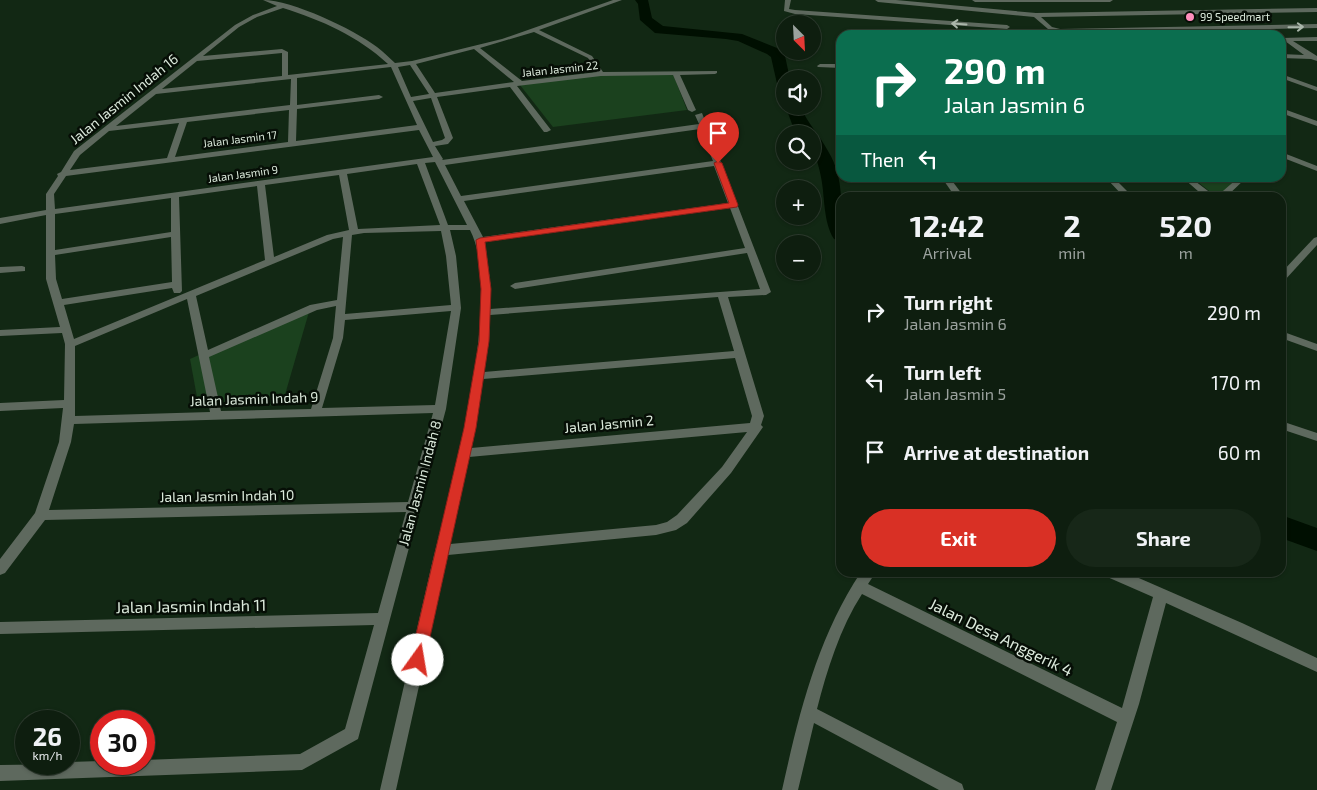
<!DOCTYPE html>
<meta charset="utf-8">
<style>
:root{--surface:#0e1e0f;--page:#172718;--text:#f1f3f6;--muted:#9ba29e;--line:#2e3c2f;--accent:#d93025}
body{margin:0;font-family:"Exo 2",sans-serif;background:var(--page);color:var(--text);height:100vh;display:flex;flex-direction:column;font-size:19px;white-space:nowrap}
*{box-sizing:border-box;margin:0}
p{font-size:16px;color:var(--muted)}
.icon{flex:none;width:28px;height:28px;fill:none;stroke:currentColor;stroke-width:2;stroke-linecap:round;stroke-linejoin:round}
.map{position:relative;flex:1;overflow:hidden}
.panel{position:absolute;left:836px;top:192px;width:450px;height:385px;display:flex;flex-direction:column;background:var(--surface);border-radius:15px;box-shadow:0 1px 4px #0004,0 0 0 1px var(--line)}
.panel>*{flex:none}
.guide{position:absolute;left:836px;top:30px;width:450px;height:152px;border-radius:15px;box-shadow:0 1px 4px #0004,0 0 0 1px var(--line);background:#0b6e4f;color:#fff;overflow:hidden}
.needle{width:32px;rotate:156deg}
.fabs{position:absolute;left:776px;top:15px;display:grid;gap:10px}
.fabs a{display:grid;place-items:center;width:45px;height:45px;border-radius:50%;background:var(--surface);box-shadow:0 1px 4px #0004,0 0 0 1px var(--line);font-size:25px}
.speed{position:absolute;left:15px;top:710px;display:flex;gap:10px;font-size:25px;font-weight:700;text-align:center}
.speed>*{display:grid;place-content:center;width:65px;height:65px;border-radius:50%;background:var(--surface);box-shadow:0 1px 4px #0004,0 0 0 1px var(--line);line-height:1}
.speed small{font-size:12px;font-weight:400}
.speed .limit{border:8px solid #d22;background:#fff;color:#111}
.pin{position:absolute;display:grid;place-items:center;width:42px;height:42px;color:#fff;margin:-51px -21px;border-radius:50% 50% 50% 0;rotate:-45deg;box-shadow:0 0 5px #0007}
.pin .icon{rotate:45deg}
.me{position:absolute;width:55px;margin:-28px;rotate:13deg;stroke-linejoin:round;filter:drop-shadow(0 0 4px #0008)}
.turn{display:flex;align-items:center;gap:18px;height:105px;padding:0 25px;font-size:22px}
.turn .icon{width:65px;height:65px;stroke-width:2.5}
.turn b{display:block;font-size:35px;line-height:42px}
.then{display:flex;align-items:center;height:48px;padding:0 25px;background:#0003;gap:10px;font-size:19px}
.eta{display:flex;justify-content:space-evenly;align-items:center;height:85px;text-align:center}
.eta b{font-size:30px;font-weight:700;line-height:35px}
.cta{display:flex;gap:10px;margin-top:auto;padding:10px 25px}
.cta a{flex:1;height:58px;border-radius:30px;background:var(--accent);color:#fff;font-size:20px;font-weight:700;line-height:58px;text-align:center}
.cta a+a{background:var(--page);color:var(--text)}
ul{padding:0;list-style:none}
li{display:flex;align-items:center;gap:15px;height:70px;padding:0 25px}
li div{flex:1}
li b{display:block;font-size:19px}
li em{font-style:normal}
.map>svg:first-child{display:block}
.green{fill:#1b411e}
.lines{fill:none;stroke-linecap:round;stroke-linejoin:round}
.river{fill:#000f01;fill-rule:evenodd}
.minor{fill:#5e695e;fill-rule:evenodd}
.tertiary{fill:#5e695e;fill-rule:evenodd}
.oneway{stroke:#aab6aa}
.route{fill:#d93025;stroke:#8d1f18}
.poi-dot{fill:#fe8ebc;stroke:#060e06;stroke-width:2}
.labels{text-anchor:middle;stroke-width:5;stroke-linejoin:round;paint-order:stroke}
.far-poi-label{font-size:11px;fill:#dceadc;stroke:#060e06;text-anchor:start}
.far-street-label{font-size:11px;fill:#dceadc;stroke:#060e06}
.street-label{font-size:14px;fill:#dceadc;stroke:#060e06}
.near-street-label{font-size:16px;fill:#dceadc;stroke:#060e06}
</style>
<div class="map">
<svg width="1317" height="790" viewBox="0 0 1317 790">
<rect width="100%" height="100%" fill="#122814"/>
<!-- green -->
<g class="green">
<polygon points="673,74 687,110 553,127 520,85 600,75"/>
<polygon points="1193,178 1239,178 1218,198"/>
<polygon points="311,305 282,405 199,408 190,359"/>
</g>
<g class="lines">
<!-- river -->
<g class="river">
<polygon points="635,0 648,0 652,18 663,26 742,34 777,48 785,56 790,79 785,79 785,92 778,88 771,57 767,54 738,41 726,39 655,33 640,20 638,4"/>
<path d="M785,105L800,106C808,124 819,134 828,151C845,179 841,209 841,241L834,239C823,222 825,196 821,177C818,160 812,151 812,134H799L792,124Z"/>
<polygon points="1281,515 1317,528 1317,551 1281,538"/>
</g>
<!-- minor -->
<g class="minor">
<path d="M263,0C292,0 353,29 377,47C384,52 389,58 395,63L412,61L502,39L613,0H622L539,30L592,56L603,72L717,71V73L715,74L680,75L696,110L692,112L688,110L673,75L601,76L517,86L551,130L547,132H544L510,87L437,97L453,138L448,144L435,146L443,159L442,160L699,124L695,115L702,113L771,292L766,295L728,297L764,416L761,425L763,427L731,473L687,523L676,530L656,535L448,555L396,790H380C397,716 414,642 431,568C449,492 505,297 470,230H450L456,256L461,308L446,409L358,739L302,770L0,781V765L69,764V762L101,761V764H144V760L300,754L345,729L374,625L0,634V622L378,613L406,512L45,520L5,573L0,575V559L35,513L59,442L63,408L0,411V403L64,400L65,344L62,333L0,336V330L60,327L46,279V215L0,224V218L46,210V194L58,176L57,174L61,172L74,151L235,25L253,15L277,6ZM283,8C321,20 358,36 388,64L288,75V52L282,49L203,56L239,27L257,17ZM534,32L588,58L597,72L522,81L480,48ZM474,49L514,82L435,93L416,64ZM282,53V76L162,89L197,61ZM410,65L429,94L411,97L398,67ZM391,67L417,125L296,141L297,109L379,99L383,97L379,95L297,105V78ZM291,79L290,105L116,126L156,94ZM431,98L445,138L442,140L433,142L413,101ZM289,110L288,142L175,157L187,122ZM179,123L167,158L70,170L80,155L109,131ZM700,129L713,161L461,196L445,165ZM419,130L433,157L55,209L54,194L66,176ZM435,162L467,225H448L425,163ZM417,164L440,225L358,229L347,174ZM714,166L728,203L483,237L464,201ZM339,175L349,230L327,235L274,257L265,185ZM257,186L265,260L74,339L64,305L172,288L174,293H180L182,291L179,197ZM171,198V232L55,250V214ZM730,208L745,248L515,283L510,286L515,289L747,253L760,289L490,309L491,289L485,242ZM441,231L446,256L451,305L345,314L352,235L364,233ZM171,237L172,282L62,299L56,279L55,255ZM343,237L337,300L310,305L208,350L196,296L333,239ZM718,297L734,351L484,372L489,341L490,315ZM187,299L210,412L75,416V346ZM336,306L333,338L311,409L221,411L209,357L317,310ZM451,311L435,405L322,408L343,338L345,320ZM735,358L752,416L750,423L471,448L483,379ZM433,413L408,502L49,510L71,442L74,424ZM747,432L722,467L677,515L667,522L656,525L450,544L469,457Z"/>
<polygon points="785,0 791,0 789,9 795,10 1007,25 1010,27 1007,29 795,14 784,11"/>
<polygon points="875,0 896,0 1036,13 1317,8 1317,12 1041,17 1052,27 1060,29 1317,24 1317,28 1060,33 1048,29 1034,17 878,2"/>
<polygon points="1317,37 1317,41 1293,41 1317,56 1317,61 1311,59 1281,58 1281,54 1304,55 1285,41 1282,40 1282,38"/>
<polygon points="820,64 841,64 841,68 818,67 817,66"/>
<polygon points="1281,74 1317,87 1317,91 1281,78"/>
<polygon points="1281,108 1317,121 1317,126 1281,113"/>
<polygon points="1281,152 1317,166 1317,171 1281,157"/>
<polygon points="942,178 950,178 965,198 956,198"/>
<polygon points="1106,178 1114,178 1134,198 1125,198"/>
<polygon points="1183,178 1191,178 1216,197 1238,178 1246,178 1225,198 1206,198"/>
<polygon points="1317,237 1317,245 1284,281 1281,282 1281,273 1314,238"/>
<polygon points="22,266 25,267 25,271 0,273 0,267"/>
<polygon points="1281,331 1317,344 1317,351 1281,338"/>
<polygon points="1281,421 1317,433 1317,441 1281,429"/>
<path d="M861,572H876L868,584L1122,708L1153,597L1105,576L1103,572H1125L1242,623L1317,658V672L1166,603L1139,704L1111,790H1095L1117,722L862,594C840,628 827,670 817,709L962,784L964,790H939L814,723L798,790H782C799,714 817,638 861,572Z"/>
</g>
<!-- tertiary -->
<polygon class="tertiary" points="972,0 1113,0 1110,2 975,2"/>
</g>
<!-- one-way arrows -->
<defs><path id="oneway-shaft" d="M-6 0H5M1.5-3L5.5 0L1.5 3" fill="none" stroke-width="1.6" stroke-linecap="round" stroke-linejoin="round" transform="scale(1.25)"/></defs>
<g class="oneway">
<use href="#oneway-shaft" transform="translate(959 24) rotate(-176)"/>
<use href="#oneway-shaft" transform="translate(1296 27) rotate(-1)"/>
</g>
<!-- route -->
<polygon class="route" points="718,161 722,163 738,205 737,207 485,242 491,289 489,341 476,428 425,660 423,665 418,667 413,665 410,660 464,428 479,341 481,289 476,240 480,238 729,203 714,163"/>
<!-- markers -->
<circle class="poi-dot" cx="1190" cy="17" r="5"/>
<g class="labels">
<!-- far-poi labels -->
<g class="far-poi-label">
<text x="1200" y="21">99 Speedmart</text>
</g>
<!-- far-street labels -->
<g class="far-street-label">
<text transform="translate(560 69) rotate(-6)" y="4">Jalan Jasmin 22</text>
<text transform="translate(240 139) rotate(-7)" y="4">Jalan Jasmin 17</text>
<text transform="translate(243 174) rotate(-8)" y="4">Jalan Jasmin 9</text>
</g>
<!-- street labels -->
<g class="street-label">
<text transform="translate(124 99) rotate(-39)" y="5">Jalan Jasmin Indah 16</text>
<text transform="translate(254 399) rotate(-2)" y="5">Jalan Jasmin Indah 9</text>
<text transform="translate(609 424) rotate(-5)" y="5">Jalan Jasmin 2</text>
<text transform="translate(420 483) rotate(-75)" y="5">Jalan Jasmin Indah 8</text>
<text transform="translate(227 496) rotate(-1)" y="5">Jalan Jasmin Indah 10</text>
</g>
<!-- near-street labels -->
<g class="near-street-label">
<text transform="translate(191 606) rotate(-1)" y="6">Jalan Jasmin Indah 11</text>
<text transform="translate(1001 637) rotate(26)" y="6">Jalan Desa Anggerik 4</text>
</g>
</g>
</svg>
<div class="fabs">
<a><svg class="needle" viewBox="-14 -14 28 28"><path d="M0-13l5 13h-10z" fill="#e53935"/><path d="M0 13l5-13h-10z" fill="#9ba29e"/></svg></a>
<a><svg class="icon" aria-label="sound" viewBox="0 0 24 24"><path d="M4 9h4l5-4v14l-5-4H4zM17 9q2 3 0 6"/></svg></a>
<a><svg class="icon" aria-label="search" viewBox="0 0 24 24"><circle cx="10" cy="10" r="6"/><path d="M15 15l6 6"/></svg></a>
<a>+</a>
<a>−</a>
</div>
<div class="speed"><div>26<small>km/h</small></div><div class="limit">30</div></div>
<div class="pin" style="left:718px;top:163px;background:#d93025"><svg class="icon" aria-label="arrive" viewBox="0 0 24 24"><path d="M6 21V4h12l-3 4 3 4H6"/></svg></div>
<svg class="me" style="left:418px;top:660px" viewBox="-20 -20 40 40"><circle r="19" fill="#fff"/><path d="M0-13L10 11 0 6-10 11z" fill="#d93025"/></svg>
<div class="guide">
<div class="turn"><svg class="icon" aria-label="right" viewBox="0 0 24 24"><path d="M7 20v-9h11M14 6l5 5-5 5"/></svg><div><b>290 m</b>Jalan Jasmin 6</div></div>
<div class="then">Then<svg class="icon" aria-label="left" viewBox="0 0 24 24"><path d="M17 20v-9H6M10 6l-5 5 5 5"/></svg></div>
</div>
<section class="panel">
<div class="eta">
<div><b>12:42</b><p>Arrival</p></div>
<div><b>2</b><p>min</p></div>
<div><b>520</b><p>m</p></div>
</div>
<ul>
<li><svg class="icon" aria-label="right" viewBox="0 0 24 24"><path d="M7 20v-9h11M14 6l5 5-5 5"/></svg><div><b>Turn right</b><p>Jalan Jasmin 6</p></div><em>290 m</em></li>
<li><svg class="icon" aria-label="left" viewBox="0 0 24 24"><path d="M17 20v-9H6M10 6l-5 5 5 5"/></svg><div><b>Turn left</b><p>Jalan Jasmin 5</p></div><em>170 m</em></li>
<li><svg class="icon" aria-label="arrive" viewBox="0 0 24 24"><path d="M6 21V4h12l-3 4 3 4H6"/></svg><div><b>Arrive at destination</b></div><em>60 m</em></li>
</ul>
<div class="cta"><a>Exit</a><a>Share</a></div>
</section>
</div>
